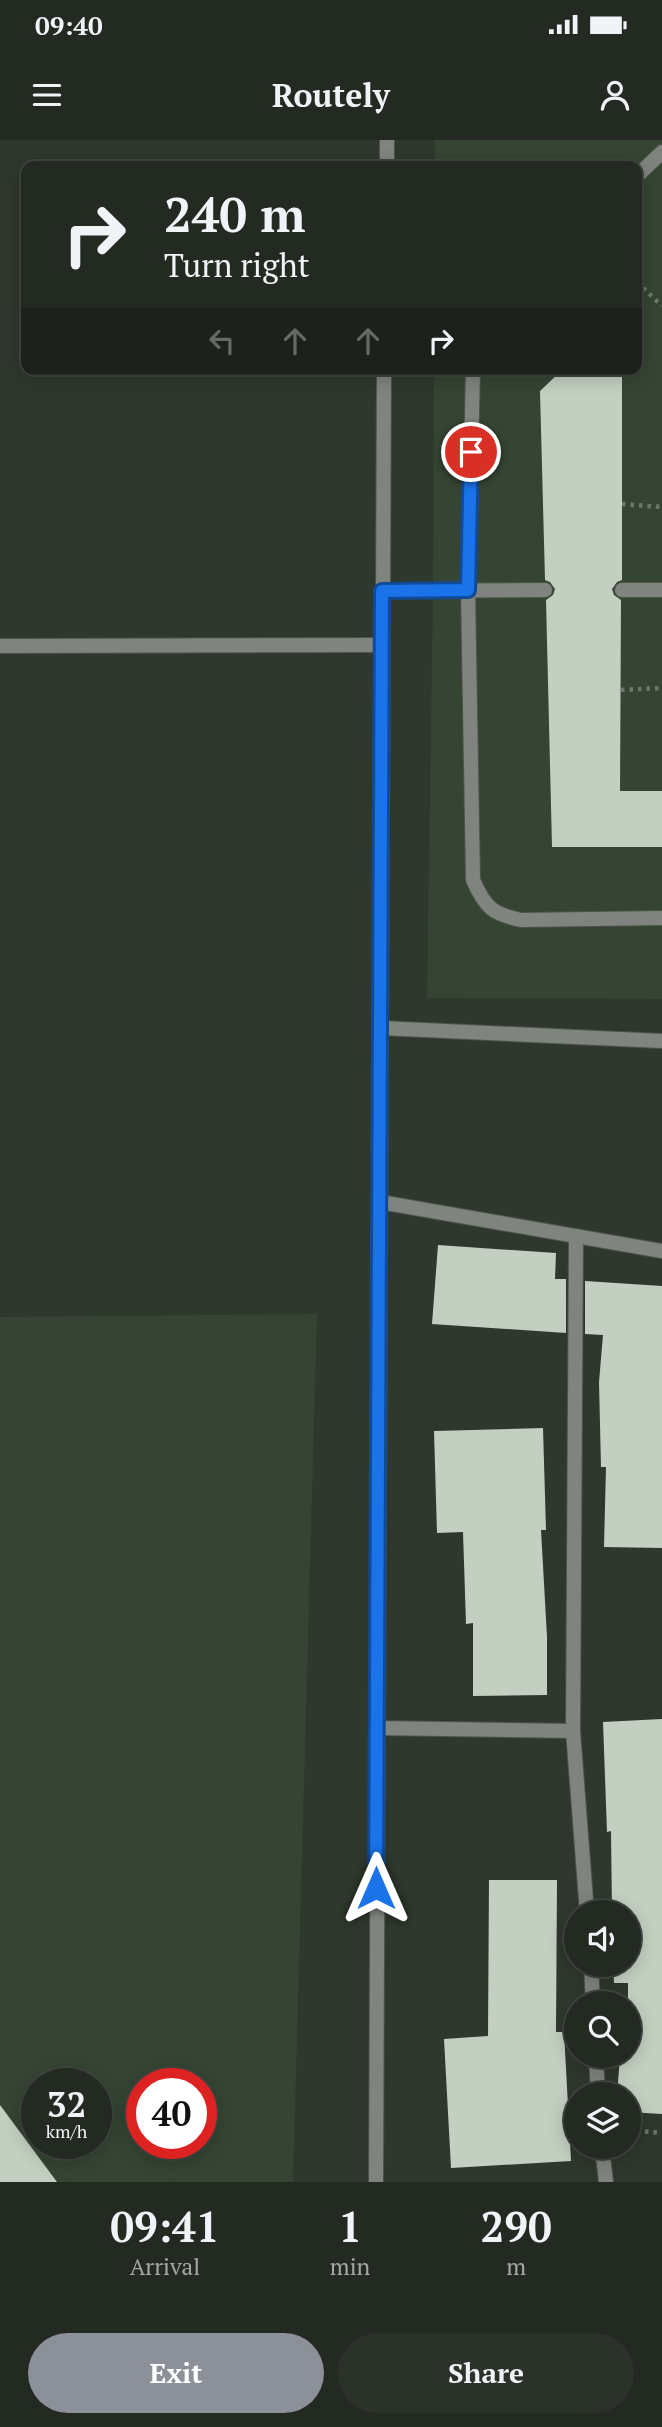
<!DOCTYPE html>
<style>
:root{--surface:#232a22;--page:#2b322a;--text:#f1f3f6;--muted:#a3a7a5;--line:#404640;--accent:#8c9099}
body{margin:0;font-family:"PT Serif",serif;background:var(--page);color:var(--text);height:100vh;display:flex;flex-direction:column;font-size:26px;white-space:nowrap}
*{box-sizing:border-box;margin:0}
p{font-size:23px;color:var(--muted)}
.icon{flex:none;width:38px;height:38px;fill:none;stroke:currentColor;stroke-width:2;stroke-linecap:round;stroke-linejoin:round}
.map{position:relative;height:2042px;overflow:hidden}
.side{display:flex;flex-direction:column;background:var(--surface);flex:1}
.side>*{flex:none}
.guide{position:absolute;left:21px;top:21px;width:621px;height:214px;border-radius:14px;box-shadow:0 4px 18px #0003,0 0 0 2px var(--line);background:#232a22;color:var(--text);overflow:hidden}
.controls{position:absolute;left:564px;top:1760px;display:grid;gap:14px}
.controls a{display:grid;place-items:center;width:77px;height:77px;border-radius:50%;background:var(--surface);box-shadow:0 4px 18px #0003,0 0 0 2px var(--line);font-size:35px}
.speed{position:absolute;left:21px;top:1928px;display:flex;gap:14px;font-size:35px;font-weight:700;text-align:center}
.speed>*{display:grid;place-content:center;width:91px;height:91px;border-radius:50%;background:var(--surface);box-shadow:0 4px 18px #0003,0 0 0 2px var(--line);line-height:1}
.speed small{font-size:18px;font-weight:400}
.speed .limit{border:10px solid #d22;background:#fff;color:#111}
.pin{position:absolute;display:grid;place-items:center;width:60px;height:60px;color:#fff;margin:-30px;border:4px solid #fff;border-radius:50%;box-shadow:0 2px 7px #0007}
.me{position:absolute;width:77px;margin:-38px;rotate:0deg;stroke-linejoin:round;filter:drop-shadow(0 0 5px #0008)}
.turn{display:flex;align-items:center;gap:24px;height:147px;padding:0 28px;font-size:32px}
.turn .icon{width:91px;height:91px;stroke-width:2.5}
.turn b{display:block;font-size:49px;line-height:60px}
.lanes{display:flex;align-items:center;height:66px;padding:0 28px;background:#0003;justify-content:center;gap:35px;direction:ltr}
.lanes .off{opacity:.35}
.eta{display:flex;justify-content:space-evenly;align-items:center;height:119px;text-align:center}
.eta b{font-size:42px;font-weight:700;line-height:49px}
.cta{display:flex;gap:14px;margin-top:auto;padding:14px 28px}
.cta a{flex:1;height:80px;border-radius:42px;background:var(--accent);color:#fff;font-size:28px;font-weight:700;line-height:80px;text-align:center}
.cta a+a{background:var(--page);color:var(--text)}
.status{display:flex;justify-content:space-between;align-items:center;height:49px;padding:0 35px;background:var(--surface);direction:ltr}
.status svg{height:19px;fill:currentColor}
header{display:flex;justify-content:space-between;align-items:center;height:91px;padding:0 28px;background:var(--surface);font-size:32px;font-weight:700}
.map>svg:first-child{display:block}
.built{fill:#354433;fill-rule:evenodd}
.building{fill:#c3d0c1}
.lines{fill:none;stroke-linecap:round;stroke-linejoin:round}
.service-casing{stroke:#4d554b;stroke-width:16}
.minor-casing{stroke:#4d554b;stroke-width:16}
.tertiary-casing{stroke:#4d554b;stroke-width:16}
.path{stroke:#6e766d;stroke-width:4.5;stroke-dasharray:3.5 5;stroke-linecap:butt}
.service{stroke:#7f847e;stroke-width:14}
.minor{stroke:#7f847e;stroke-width:14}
.tertiary{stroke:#7f847e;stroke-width:14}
.route-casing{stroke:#114b97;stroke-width:18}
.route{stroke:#1a73e8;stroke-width:12}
</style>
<div class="status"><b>09:40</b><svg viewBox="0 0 49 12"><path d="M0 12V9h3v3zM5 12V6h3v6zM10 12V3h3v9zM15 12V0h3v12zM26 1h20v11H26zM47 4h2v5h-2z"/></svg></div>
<header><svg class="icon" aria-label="menu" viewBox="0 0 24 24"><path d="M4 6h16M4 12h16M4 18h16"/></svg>Routely<svg class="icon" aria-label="person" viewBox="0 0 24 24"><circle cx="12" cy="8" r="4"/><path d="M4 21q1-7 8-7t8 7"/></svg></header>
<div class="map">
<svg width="662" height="2042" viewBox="0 0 662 2042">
<rect width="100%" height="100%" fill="#2f382d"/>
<!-- built -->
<g class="built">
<polygon points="435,0 662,0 662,859 427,858 433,450 434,229 637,229 637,26 435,26"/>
<path d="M317,1174L293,2042H0V1177ZM37,1944H96V2004H37ZM142,1944H201V2004H142Z"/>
</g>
<!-- building -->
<g class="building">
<polygon points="563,229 622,229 622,440 617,442 612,449 614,455 621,460 620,651 662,651 662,707 552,707 546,460 553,455 555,449 550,442 545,440 540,251"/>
<polygon points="438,1105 556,1113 555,1139 566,1139 566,1193 432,1184"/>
<polygon points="585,1141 662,1146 662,1408 604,1407 606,1327 601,1327 599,1242 603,1195 585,1194"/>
<polygon points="543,1288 546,1390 541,1390 547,1497 547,1555 473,1556 473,1483 466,1484 463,1392 437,1393 434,1291"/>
<polygon points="662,1579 662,1974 628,1972 628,1955 617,1955 620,1916 628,1916 628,1843 614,1843 613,1825 628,1825 628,1773 612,1773 611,1691 607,1692 603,1582"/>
<polygon points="489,1740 557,1740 556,1892 564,1892 571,2021 451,2028 444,1899 488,1896"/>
<polygon points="0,1965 57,2042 0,2042"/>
</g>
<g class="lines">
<!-- service casing -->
<g class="service-casing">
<g id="service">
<polyline points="637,36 662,12"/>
<path d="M473,229L468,450L473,740C485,767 492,774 521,780L662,778"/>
<polyline points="622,450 662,450"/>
<polyline points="382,451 545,450"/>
<polyline points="0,506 382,505"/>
</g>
</g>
<!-- minor casing -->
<g class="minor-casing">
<g id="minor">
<polyline points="381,888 662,901"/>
<polyline points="380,1062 662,1111"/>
<polyline points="576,1096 573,1591 587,1773"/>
<polyline points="376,1588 573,1591"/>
<polyline points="591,1825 593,1864"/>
<polyline points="596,1916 598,1955"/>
<polyline points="602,2007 606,2042"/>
</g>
</g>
<!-- tertiary casing -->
<g class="tertiary-casing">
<g id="tertiary">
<polyline points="387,26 387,0"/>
<polyline points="376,2042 384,229"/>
</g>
</g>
<!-- path -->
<g class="path">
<polyline points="637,142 662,166"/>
<polyline points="622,364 662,367"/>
<polyline points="621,550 662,548"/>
<polyline points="628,1990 662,1993"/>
</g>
<!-- service -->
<use href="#service" class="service"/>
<!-- minor -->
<use href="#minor" class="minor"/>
<!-- tertiary -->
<use href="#tertiary" class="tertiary"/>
</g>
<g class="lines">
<!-- route casing -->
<g class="route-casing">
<polyline id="route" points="376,1748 382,451 468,450 471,312"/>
</g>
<!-- route -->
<use href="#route" class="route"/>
</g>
</svg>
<div class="controls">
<a><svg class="icon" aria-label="sound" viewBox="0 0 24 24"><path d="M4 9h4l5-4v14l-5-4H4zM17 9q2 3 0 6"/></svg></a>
<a><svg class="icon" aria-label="search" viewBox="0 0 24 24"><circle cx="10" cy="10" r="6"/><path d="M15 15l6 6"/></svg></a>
<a><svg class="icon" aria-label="layers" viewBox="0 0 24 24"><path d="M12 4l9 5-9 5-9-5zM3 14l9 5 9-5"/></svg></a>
</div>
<div class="speed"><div>32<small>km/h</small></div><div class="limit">40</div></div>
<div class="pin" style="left:471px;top:312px;background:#d93025"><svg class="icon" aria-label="arrive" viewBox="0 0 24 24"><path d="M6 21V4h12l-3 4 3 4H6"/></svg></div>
<svg class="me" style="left:376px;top:1748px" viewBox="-20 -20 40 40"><path d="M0-17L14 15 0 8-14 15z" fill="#1a73e8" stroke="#fff" stroke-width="4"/></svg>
<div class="guide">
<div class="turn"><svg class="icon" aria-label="right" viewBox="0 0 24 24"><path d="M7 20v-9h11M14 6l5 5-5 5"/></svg><div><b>240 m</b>Turn right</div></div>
<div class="lanes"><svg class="icon off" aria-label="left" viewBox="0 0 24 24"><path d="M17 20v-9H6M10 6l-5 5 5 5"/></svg><svg class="icon off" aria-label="ahead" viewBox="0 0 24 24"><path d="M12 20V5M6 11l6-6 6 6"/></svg><svg class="icon off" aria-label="ahead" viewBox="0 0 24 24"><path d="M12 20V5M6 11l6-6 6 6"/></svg><svg class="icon" aria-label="right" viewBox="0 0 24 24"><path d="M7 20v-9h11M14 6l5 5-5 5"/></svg></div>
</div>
</div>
<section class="side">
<div class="eta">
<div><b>09:41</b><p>Arrival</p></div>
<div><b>1</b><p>min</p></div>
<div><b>290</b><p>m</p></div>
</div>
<div class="cta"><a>Exit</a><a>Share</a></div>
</section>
